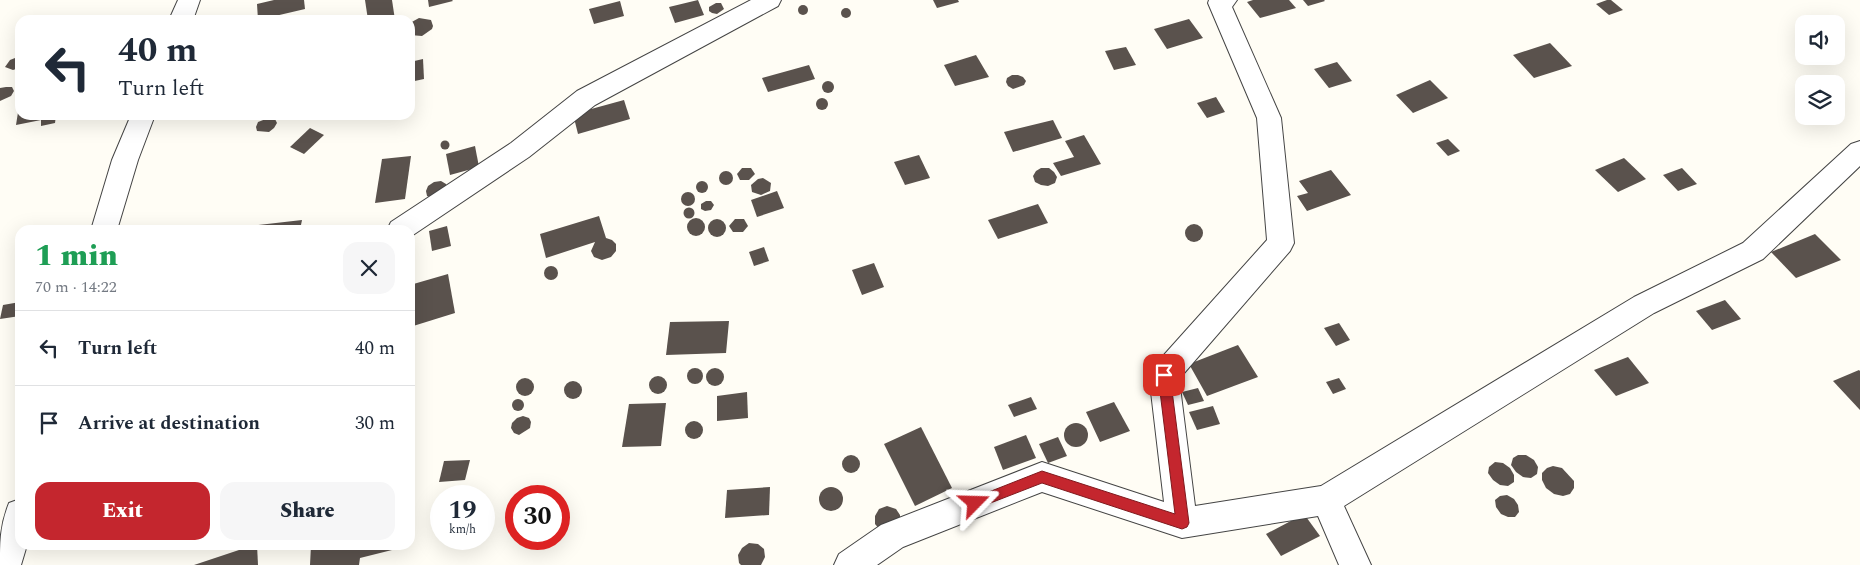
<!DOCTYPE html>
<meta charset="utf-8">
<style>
:root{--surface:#fff;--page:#f6f6f7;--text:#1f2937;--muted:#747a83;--line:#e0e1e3;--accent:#c4262e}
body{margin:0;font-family:Spectral,serif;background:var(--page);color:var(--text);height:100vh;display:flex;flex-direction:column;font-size:19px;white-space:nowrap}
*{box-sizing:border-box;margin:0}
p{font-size:16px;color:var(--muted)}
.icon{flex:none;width:28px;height:28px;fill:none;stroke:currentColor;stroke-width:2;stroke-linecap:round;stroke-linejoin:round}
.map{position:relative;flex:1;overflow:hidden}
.side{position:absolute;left:15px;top:225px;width:400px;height:325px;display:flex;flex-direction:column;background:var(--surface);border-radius:15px;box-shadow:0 5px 20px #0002}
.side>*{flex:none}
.hud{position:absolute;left:15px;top:15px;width:400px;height:105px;border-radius:15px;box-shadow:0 5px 20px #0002;background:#fff;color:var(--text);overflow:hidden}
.tools{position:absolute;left:1795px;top:15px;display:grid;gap:10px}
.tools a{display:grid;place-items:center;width:50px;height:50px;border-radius:10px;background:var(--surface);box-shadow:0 5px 20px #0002;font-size:25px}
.speed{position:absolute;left:430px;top:485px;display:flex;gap:10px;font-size:25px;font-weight:700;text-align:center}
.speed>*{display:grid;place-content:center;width:65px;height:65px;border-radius:50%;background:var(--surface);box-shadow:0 5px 20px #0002;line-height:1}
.speed small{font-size:12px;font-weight:400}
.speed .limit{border:8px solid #d22;background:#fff;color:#111}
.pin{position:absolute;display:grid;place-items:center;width:42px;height:42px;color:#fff;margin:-21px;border-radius:10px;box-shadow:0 2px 8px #0006}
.me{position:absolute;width:55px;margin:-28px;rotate:68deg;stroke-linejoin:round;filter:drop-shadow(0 0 4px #0008)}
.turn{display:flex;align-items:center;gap:18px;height:105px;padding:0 20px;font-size:22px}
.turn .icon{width:65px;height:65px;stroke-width:2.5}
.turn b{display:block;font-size:35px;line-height:42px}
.round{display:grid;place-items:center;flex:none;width:52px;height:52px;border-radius:15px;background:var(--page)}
.summary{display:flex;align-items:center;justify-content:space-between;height:85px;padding:0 20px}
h1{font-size:30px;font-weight:800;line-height:38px;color:#1e9e55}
.cta{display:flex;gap:10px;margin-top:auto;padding:10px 20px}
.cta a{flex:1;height:58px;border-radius:15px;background:var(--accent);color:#fff;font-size:20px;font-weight:800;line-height:58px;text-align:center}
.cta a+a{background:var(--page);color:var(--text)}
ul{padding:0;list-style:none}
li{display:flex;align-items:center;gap:15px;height:75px;padding:0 20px;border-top:1px solid var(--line)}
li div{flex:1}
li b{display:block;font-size:19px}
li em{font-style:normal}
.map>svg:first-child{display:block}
.building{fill:#5a524d}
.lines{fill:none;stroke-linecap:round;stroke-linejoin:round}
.minor-casing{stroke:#444;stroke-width:2}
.minor{fill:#fff;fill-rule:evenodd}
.route{fill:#c4262e;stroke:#7f191e}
</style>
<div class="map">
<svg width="1860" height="565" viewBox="0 0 1860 565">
<rect width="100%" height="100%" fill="#fffdf5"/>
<!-- building -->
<g class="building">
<polygon points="274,0 304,0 305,9 258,20 257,4"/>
<polygon points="365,0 392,0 395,20 368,20"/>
<polygon points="428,0 452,0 453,1 429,7"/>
<polygon points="698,0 704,15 675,23 669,7"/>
<polygon points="933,0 958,0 959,2 937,8"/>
<polygon points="1253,0 1289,0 1296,8 1260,18 1247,2"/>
<polygon points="1303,0 1324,0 1325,1 1308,6"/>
<polygon points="1607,0 1611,0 1623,10 1609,15 1596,4"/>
<polygon points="620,1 624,16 594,24 589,9"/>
<polygon points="716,3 721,3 724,9 717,14 712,13 709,11 709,7"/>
<circle cx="803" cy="10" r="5"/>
<circle cx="846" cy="13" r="5"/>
<polygon points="419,18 431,20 433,26 432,29 422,36 410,35 410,23"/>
<polygon points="1189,19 1203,38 1167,49 1154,29"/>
<polygon points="1550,43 1572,66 1534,78 1513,55"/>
<polygon points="1126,47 1136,65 1114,70 1105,51"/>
<polygon points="976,55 989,77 955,86 944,65"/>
<polygon points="15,58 20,58 19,68 13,70 5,67 10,60"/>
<polygon points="423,59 424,79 410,82 410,62"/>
<polygon points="1337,62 1352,81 1329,88 1314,69"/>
<polygon points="809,65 815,79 768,92 762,78"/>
<polygon points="1012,75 1018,75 1023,77 1026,81 1024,85 1013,89 1008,86 1006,82 1007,78"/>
<polygon points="1430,80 1448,98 1413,113 1396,95"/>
<circle cx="828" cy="87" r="6"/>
<polygon points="6,87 12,87 14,91 11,96 0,101 0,88"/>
<polygon points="1216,97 1225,112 1207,118 1197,103"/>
<circle cx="822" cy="104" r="6"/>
<polygon points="624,100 630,119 578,134 573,114"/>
<polygon points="19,106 20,115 56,115 55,123 41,126 41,120 16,125"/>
<polygon points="236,115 252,115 242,120 237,119"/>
<polygon points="271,117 275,119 277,123 274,128 269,132 257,131 256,127 258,122"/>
<polygon points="1053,120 1062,138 1013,152 1004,132"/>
<polygon points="310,128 324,135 304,154 290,147"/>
<polygon points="1084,135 1101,164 1061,176 1053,163 1074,157 1065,141"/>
<polygon points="1448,139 1460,151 1448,156 1436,143"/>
<circle cx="445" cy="145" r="4.5"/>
<polygon points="475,146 479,167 450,175 446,154"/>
<polygon points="919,155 930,178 905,185 894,162"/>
<polygon points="411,156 405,199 375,203 382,159"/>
<polygon points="1624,158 1646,179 1618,192 1595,170"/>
<polygon points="742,168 751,168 755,174 749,180 740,180 737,174"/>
<polygon points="1041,168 1049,168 1054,172 1057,177 1055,183 1048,186 1041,185 1035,182 1033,176 1036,171"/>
<polygon points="1682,168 1697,184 1678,191 1663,175"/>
<polygon points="1331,170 1351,195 1307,211 1297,196 1308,193 1299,181"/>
<circle cx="726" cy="178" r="7"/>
<polygon points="763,178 771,183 770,191 761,195 752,192 751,185 758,179"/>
<circle cx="702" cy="187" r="6"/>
<polygon points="441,181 446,184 447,189 432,198 427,196 426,191 428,186 434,182"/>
<polygon points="777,191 784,208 757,217 751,200"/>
<circle cx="688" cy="199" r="7"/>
<polygon points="706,201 711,201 714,205 711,210 705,211 701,209 701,204"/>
<polygon points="1038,204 1048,223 998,239 988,220"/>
<circle cx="689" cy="213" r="5.5"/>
<polygon points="599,216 606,238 612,240 616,244 616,251 611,257 602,260 594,257 591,251 595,242 546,258 540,234"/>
<circle cx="696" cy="227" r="9"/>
<polygon points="735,219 744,219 748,226 743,232 733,232 729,226"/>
<circle cx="717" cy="228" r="9"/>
<polygon points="302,220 300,230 242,230 242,227"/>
<circle cx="1194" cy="233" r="9"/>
<polygon points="447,226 451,246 432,251 429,231"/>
<polygon points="1815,234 1841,260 1796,278 1771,252"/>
<polygon points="764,247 769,261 754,266 749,252"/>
<polygon points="874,263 884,287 862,295 852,270"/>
<circle cx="551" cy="273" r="7"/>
<polygon points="448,274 455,313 410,327 410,285"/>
<polygon points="1725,300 1741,319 1712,330 1696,311"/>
<polygon points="20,302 20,316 0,319 3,305"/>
<polygon points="729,321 726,353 666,355 670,322"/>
<polygon points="1339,323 1350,340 1336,346 1324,328"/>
<polygon points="1238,345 1258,377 1207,396 1189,364"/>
<polygon points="1628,357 1649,383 1616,396 1594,370"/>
<circle cx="695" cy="376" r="8"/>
<circle cx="715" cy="377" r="9"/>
<polygon points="1859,370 1860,371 1860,410 1833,381"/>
<circle cx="658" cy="385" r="9"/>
<circle cx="525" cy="387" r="9"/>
<polygon points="1339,378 1346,389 1333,394 1326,382"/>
<circle cx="573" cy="390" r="9"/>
<polygon points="1198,388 1204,401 1188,405 1182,392"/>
<polygon points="747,392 748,418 717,421 717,396"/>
<polygon points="1031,397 1037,409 1014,417 1008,405"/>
<circle cx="518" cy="405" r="6"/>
<polygon points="1114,402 1130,431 1100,442 1086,412"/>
<polygon points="666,403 661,446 622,447 629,404"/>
<polygon points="1213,406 1220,424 1197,430 1189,412"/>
<polygon points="523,416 529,418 531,422 530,428 519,435 514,433 511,428 512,423 517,418"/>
<circle cx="694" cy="430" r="9"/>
<circle cx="1076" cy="435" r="12"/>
<polygon points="921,427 952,488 915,506 884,444"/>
<polygon points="1026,435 1036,458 1003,470 994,447"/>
<polygon points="1058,437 1067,456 1048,463 1039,444"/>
<polygon points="1518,455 1526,455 1534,460 1538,467 1537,474 1531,478 1523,477 1516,472 1511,465 1513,458"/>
<circle cx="851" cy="464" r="9"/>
<polygon points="470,460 465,480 439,482 444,461"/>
<polygon points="1495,462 1503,463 1510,468 1514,475 1514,482 1508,486 1500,485 1493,480 1488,473 1489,467"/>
<polygon points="1553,466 1562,468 1574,481 1574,488 1570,494 1563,496 1554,494 1546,488 1542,480 1542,473 1547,468"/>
<circle cx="831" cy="499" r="12"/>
<polygon points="770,487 769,515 725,518 727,490"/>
<polygon points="1507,495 1514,499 1518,505 1519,512 1515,517 1508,517 1501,514 1496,507 1495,500 1500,496"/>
<polygon points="887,506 896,509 900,515 900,523 880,530 875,524 875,516 879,509"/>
<polygon points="1304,514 1320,536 1281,556 1266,534"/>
<polygon points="749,543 758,544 764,549 765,557 761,565 741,565 739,563 738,555 742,548"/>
<polygon points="254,545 257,545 258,565 194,565"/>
<polygon points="311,545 408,545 408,546 360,558 359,565 310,565"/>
</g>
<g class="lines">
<!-- minor casing -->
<g class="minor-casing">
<g id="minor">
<polygon points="178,0 200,0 193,20 169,20"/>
<polygon points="751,0 781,0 778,6 595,105 529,157 410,237 410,230 387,230 391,222 511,143 577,91"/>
<polygon points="1209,0 1237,0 1232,7 1281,118 1294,243 1290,251 1179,379 1195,506 1321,486 1634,297 1743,243 1851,144 1860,141 1860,166 1763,259 1654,313 1344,506 1371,565 1339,565 1318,516 1182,538 1042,492 903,547 877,565 834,565 839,554 881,525 1042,462 1164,502 1149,375 1154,366 1267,240 1257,118 1208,3"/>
<polygon points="131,115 155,115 138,160 117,230 91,230 112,160"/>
<path d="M20,499V545H27L21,565H0C0,541 0,526 9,503Z"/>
</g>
</g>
<!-- minor -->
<use href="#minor" class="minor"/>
</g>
<!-- route -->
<polygon class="route" points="1164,369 1168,371 1170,375 1189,523 1187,527 1182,529 1042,483 975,509 971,507 969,503 971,499 1042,471 1175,514 1158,375 1160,371"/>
</svg>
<div class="tools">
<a><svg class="icon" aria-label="sound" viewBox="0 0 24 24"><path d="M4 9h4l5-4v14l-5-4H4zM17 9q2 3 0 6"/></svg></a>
<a><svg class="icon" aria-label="layers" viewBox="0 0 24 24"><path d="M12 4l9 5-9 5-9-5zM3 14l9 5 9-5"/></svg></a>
</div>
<div class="speed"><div>19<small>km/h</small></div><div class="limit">30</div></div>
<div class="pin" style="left:1164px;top:375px;background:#d93025"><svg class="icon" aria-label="arrive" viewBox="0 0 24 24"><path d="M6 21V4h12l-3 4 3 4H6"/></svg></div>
<svg class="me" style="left:975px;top:503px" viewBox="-20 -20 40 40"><path d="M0-17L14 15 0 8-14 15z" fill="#c4262e" stroke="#fff" stroke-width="4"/></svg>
<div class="hud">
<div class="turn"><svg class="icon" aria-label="left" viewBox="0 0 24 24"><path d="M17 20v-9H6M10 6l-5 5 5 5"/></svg><div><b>40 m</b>Turn left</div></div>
</div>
<section class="side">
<div class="summary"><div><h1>1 min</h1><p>70 m · 14:22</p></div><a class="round"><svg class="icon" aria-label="close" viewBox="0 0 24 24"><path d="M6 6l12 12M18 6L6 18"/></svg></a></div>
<ul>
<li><svg class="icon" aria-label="left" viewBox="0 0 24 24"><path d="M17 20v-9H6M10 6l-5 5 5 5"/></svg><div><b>Turn left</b></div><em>40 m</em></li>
<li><svg class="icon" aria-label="arrive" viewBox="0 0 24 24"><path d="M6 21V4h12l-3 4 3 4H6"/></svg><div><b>Arrive at destination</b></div><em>30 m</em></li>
</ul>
<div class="cta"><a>Exit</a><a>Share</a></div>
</section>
</div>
